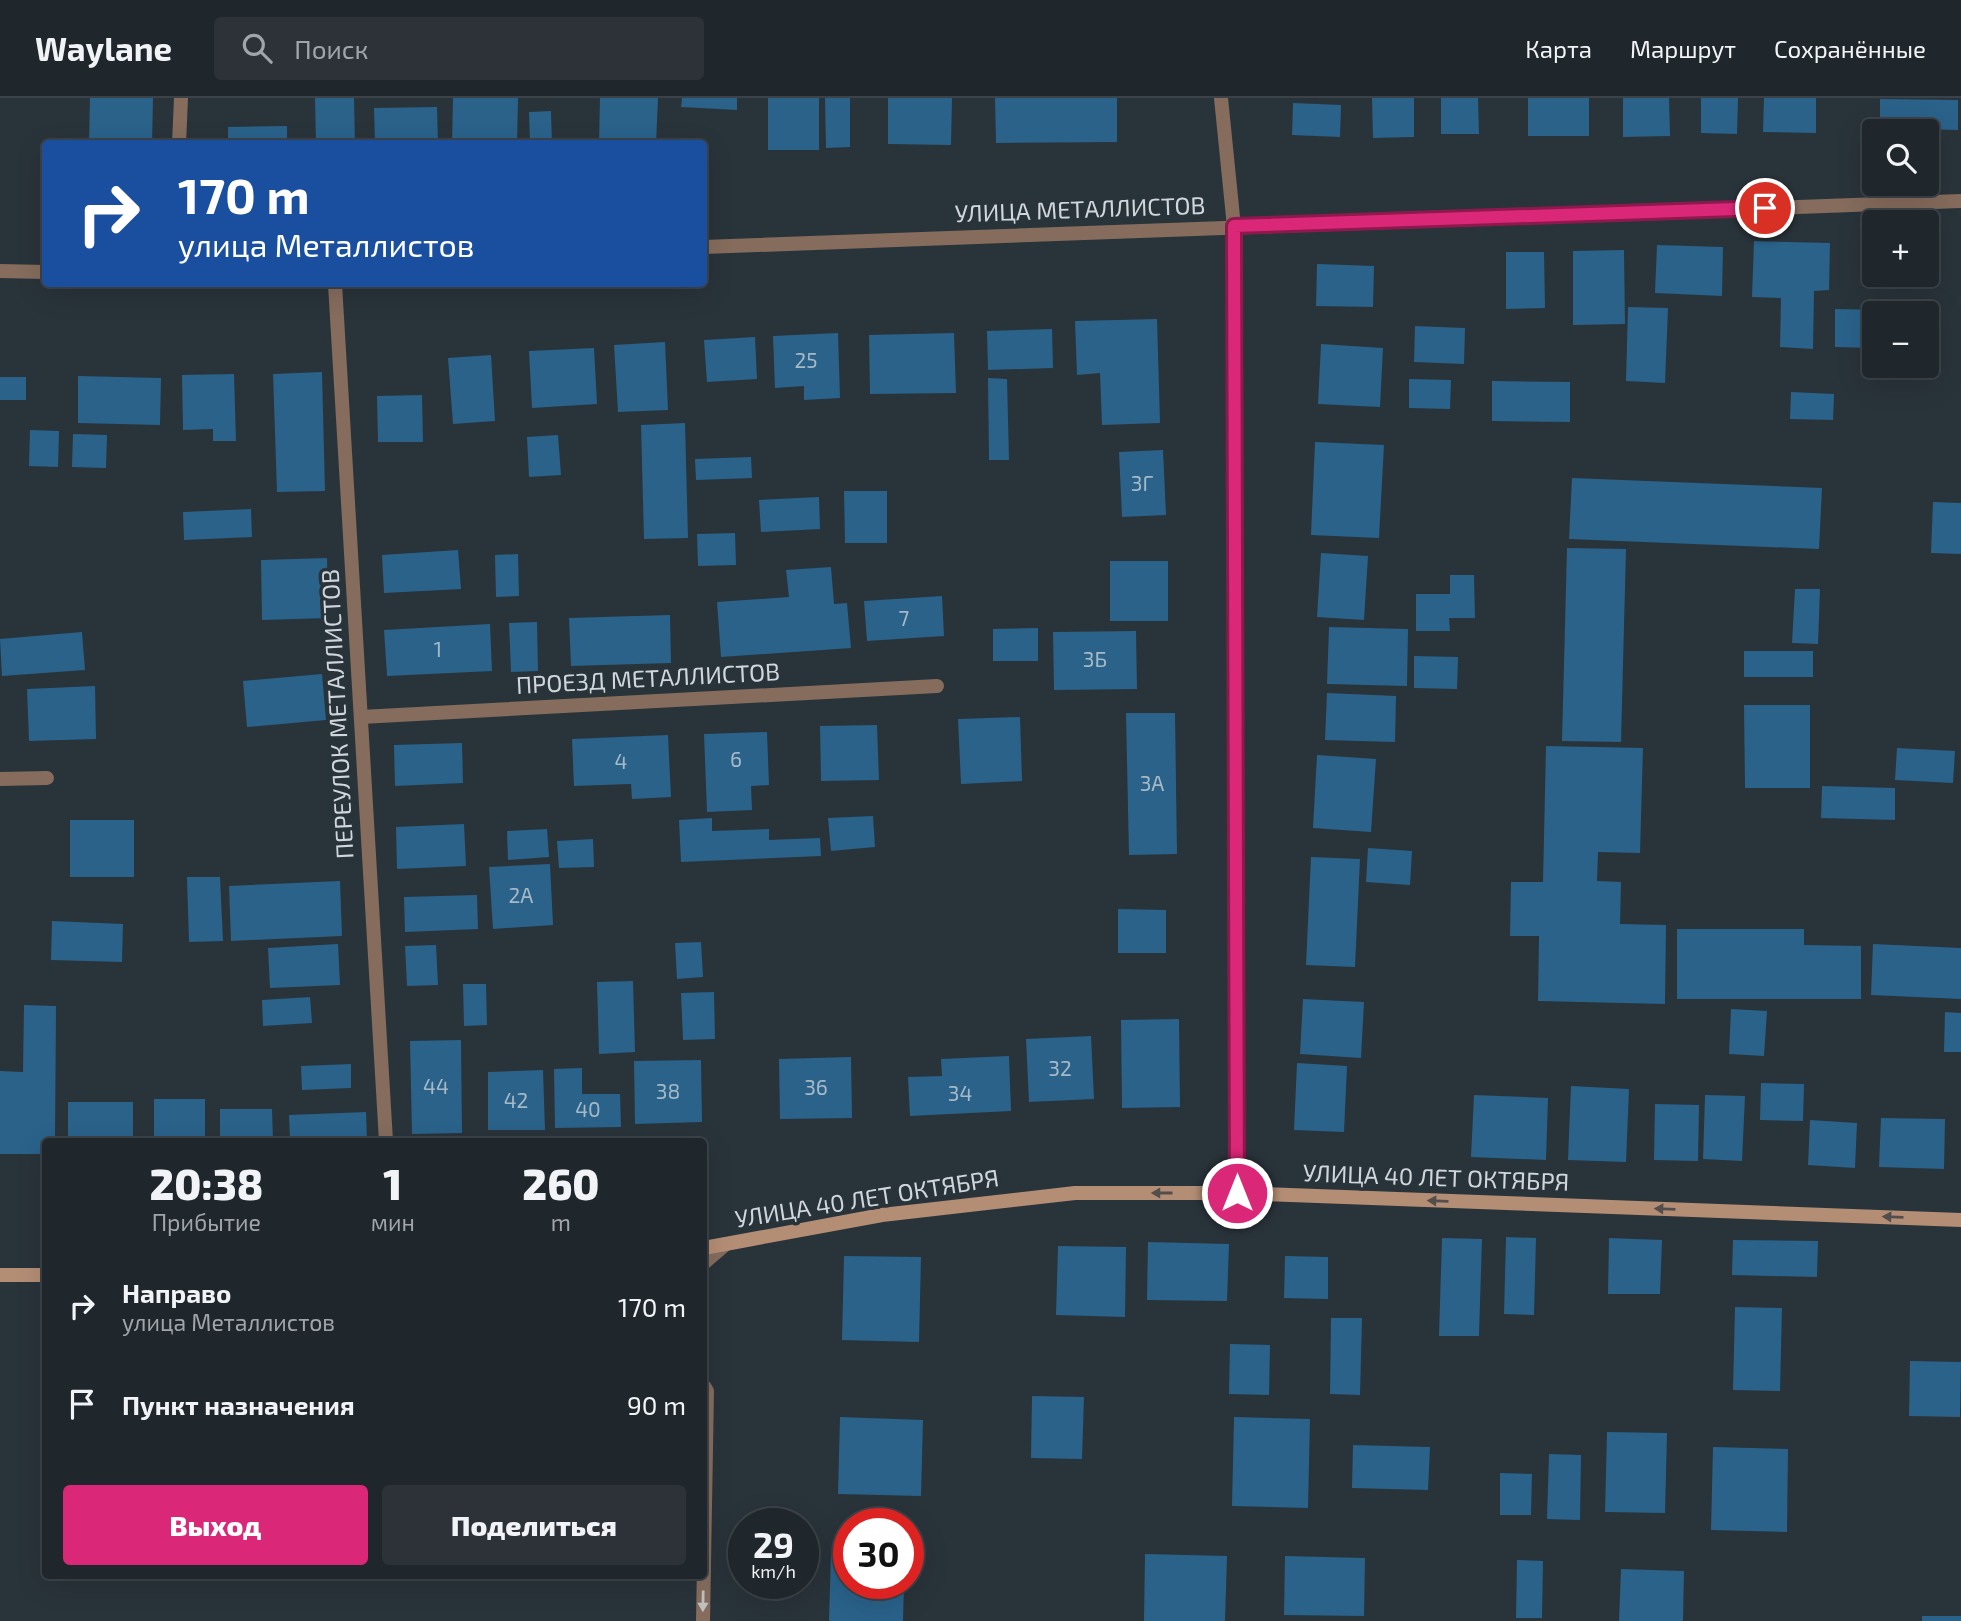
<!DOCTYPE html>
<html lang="ru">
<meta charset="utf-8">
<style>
:root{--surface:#1f262c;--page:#2c3238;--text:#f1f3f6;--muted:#a1a5a9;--line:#3c4348;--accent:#db2777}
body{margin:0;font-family:"Exo 2",sans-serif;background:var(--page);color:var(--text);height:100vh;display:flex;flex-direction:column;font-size:26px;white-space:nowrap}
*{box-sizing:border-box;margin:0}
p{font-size:23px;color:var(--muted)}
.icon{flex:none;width:38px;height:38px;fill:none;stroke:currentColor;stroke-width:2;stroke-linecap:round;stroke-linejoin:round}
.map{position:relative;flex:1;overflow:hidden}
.drawer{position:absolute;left:42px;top:1040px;width:665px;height:441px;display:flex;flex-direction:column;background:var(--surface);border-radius:7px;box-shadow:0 7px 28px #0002,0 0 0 2px var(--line)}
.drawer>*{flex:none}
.guide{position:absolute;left:42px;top:42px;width:665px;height:147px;border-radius:7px;box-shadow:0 7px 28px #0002,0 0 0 2px var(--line);background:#1a4fa0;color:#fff;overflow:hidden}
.fabs{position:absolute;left:1862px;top:21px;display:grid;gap:14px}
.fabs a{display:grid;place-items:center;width:77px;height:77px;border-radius:7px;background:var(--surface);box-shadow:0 7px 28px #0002,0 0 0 2px var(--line);font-size:35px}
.speed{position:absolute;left:728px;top:1410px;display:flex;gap:14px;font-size:35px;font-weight:700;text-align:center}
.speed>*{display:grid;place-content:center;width:91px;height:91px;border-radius:50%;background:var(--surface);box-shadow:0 7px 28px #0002,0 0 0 2px var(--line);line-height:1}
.speed small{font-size:18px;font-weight:400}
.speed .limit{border:10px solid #d22;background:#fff;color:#111}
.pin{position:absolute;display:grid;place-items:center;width:60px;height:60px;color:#fff;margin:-30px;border:4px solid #fff;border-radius:50%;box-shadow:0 2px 7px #0007}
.me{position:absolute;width:77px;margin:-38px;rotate:0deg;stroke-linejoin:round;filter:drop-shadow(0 0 5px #0008)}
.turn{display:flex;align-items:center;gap:24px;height:147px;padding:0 21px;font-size:32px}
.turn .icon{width:91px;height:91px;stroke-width:2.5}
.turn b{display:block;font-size:49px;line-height:60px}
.eta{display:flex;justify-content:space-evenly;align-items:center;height:119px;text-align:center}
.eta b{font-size:42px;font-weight:800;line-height:49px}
.cta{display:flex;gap:14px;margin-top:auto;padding:14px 21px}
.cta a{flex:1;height:80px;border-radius:7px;background:var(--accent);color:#fff;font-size:28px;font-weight:800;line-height:80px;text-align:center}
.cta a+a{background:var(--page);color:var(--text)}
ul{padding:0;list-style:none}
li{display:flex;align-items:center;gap:21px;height:98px;padding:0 21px}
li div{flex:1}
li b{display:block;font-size:26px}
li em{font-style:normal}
header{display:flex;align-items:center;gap:42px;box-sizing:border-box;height:98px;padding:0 35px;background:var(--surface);border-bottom:2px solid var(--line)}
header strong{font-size:33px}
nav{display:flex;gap:38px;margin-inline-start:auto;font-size:24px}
.search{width:490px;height:63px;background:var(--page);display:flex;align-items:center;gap:18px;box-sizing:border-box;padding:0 24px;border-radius:7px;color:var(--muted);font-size:26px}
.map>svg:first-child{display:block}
.building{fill:#2a628a}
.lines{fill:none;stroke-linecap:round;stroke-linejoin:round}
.street{stroke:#856c5d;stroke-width:14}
.secondary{stroke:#b48d75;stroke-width:14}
.oneway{fill:#534e4c}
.oneway2{fill:#c1c1c2}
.route-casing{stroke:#8e194d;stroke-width:18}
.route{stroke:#db2777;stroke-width:12}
.labels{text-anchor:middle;stroke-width:7;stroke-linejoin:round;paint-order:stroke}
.number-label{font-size:21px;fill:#a6b9c7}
.street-label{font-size:24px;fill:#d0d6db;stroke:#29333a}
</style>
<header>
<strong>Waylane</strong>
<div class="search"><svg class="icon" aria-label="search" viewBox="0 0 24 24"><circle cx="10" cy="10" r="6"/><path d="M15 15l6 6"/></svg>Поиск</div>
<nav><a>Карта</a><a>Маршрут</a><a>Сохранённые</a></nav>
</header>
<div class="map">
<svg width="1961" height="1523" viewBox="0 0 1961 1523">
<rect width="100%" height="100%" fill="#29333a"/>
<!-- building -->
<g class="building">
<polygon points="90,0 153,0 152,46 89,46"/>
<polygon points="315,0 354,0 355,46 316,46"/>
<polygon points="453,0 518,0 517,46 452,46"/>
<polygon points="600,0 658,0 656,46 599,46"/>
<polygon points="682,0 737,0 737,12 681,9"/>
<rect x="768" y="0" width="51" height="52"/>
<polygon points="825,0 850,0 850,49 826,50"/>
<polygon points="888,0 952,0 951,47 888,46"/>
<polygon points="995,0 1117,0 1117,44 996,45"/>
<polygon points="1372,0 1414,0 1414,39 1373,40"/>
<polygon points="1441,0 1478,0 1479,36 1441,36"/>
<rect x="1528" y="0" width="61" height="38"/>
<polygon points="1623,0 1669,0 1670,38 1623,39"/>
<polygon points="1701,0 1738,0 1737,36 1701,35"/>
<polygon points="1764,0 1816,0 1816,35 1763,34"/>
<polygon points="1880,1 1958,2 1958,32 1880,30"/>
<polygon points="1293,5 1341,7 1340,39 1292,37"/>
<polygon points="437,9 438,46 375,46 374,10"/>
<polygon points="551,13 552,46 530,46 529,14"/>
<polygon points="287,28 287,46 228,46 228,29"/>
<polygon points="1754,143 1830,145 1829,192 1814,193 1813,251 1780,249 1781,200 1752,199"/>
<polygon points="1869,144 1874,145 1874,177 1921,177 1921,191 1867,188"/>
<polygon points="1657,147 1723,149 1722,198 1655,195"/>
<polygon points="1624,152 1625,226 1573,227 1573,153"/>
<polygon points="1506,154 1544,154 1545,210 1506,211"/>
<polygon points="1317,166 1374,168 1373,209 1316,208"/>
<polygon points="1628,209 1668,210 1665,285 1626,283"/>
<polygon points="1835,211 1884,212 1883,215 1874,215 1874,250 1835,249"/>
<polygon points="1157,221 1160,325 1102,327 1100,275 1077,277 1075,223"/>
<polygon points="1415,228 1465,230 1464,266 1414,264"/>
<polygon points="1052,231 1053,270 988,272 987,233"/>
<polygon points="838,235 840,300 804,302 804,288 775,290 773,238"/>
<polygon points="954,235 956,295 870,296 869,237"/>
<polygon points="755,239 757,281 707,284 704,242"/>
<polygon points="665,244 668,312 618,314 614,247"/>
<polygon points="1321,246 1383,250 1380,309 1318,306"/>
<polygon points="594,250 597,306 532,310 529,253"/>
<polygon points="491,257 495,323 453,326 448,260"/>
<polygon points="322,274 325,393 277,394 273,276"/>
<polygon points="234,276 236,343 213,343 213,331 183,332 182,277"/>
<polygon points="78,278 161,280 160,327 78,325"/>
<rect x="0" y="279" width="26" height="23"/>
<polygon points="988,280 1007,281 1009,362 989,362"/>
<polygon points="1409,281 1451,282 1450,311 1409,310"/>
<polygon points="1492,283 1570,284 1570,324 1492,323"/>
<polygon points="1791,294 1834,296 1833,322 1790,321"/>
<polygon points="422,297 423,344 378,344 377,298"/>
<polygon points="685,325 688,440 644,441 641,327"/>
<polygon points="30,332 59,333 58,369 29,368"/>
<polygon points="73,336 107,337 106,370 72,369"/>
<polygon points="558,337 561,377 529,379 527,339"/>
<polygon points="1315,344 1384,347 1379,440 1311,437"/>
<polygon points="1163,352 1166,417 1122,419 1119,354"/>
<polygon points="751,359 752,380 696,382 695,361"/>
<polygon points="1572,380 1822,390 1819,451 1569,441"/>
<polygon points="844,393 887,393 887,445 845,445"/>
<polygon points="819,399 820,431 761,434 759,402"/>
<polygon points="1933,404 1961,405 1961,456 1931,455"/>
<polygon points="251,411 252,439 184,442 183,414"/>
<polygon points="735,435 736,467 698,468 697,436"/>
<polygon points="1567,450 1626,451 1621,644 1562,643"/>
<polygon points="458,452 461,491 384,495 382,457"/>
<polygon points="1321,455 1368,458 1364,522 1317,519"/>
<polygon points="518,456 519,498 496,499 495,457"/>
<polygon points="327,460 328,520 262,522 261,462"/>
<rect x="1110" y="463" width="58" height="60"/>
<polygon points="831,469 834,506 847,505 851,550 721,559 717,504 789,499 786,472"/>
<polygon points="1450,477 1474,477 1475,520 1449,520 1450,533 1416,533 1416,496 1450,496"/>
<polygon points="1795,491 1820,491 1818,546 1792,545"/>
<polygon points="942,498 944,538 867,543 864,503"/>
<polygon points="670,517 671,565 571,568 569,520"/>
<polygon points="537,524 538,573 511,574 509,525"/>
<polygon points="490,526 492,573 387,578 384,532"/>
<polygon points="1329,529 1408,531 1407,588 1327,586"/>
<polygon points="1038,530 1038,563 993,563 993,531"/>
<polygon points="1136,533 1137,591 1054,592 1053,534"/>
<polygon points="82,534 85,572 2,578 0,541"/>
<rect x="1744" y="553" width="69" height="26"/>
<polygon points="1414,558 1458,559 1457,591 1414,590"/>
<polygon points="322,576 326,622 247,629 243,583"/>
<polygon points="95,588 96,641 29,643 27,591"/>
<polygon points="1327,595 1396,598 1395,644 1325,642"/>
<polygon points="1744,607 1810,607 1810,690 1745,690"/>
<polygon points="1126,615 1175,615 1177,756 1129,757"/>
<polygon points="1020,619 1022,683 961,686 958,621"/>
<polygon points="877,627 879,682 821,683 820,628"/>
<polygon points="767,634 769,687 751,688 752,712 707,714 704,636"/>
<polygon points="668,637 671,699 632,701 631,686 574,688 572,641"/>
<polygon points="462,645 463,685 395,688 394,647"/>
<polygon points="1546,648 1643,650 1640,755 1598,754 1597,783 1621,784 1620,826 1666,827 1665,906 1538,903 1539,838 1510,838 1511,784 1543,784"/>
<polygon points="1897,650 1955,653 1953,685 1895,682"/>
<polygon points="1317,657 1376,661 1371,734 1313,730"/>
<polygon points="1822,688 1895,690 1895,722 1821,720"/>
<polygon points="873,718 875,749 831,753 828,720"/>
<polygon points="712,720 712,733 769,731 769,742 820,740 821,758 681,764 679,722"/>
<rect x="70" y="722" width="64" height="57"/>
<polygon points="464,726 466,768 397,771 396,729"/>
<polygon points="547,731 549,759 508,762 507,733"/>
<polygon points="593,741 594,769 559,770 557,743"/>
<polygon points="1368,750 1412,753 1410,787 1366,784"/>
<polygon points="1311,759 1360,761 1355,869 1306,867"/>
<polygon points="550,766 553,827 493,831 489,769"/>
<polygon points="187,779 220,779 223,843 189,844"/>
<polygon points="340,783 342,838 231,843 229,788"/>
<polygon points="477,797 478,831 405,834 404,799"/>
<polygon points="1118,811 1166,812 1166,855 1118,855"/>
<polygon points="52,823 123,826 122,864 51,862"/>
<polygon points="1677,831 1804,831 1804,847 1861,848 1861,901 1677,901"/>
<polygon points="701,844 703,879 677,881 675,845"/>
<polygon points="338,846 340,887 270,890 268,850"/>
<polygon points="1873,846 1961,850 1961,901 1871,897"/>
<polygon points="436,847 438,887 407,888 405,848"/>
<polygon points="633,883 635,954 599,956 597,884"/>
<polygon points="463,886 486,886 487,927 464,928"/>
<polygon points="714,894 715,941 683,942 681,895"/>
<polygon points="310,899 312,925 263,928 262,902"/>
<polygon points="1303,901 1364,904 1361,960 1300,956"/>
<polygon points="24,907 56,908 55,1043 46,1043 46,1056 0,1056 0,973 23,974"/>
<polygon points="1731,911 1767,913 1764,958 1729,956"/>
<polygon points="1945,914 1961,915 1961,954 1944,954"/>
<polygon points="1179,921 1180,1009 1122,1010 1121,922"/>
<polygon points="1091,938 1094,1001 1029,1004 1026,941"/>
<polygon points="461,942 462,1035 412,1036 410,943"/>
<polygon points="1009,958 1011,1013 910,1018 908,979 942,978 941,961"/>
<polygon points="851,959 852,1020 780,1021 779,961"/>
<polygon points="701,962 702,1024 635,1026 634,963"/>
<polygon points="1297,965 1347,968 1344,1034 1294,1032"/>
<polygon points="351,966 351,990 302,992 301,968"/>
<polygon points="582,970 582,996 620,996 621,1029 555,1030 554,971"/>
<polygon points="543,972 545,1032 488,1032 488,974"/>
<polygon points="1761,985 1804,986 1803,1023 1760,1022"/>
<polygon points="1571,988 1629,991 1626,1064 1568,1062"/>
<polygon points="1474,997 1548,1000 1546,1062 1471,1059"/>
<polygon points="1705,997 1745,998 1742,1063 1703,1061"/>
<rect x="154" y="1001" width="51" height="42"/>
<rect x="68" y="1004" width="65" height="39"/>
<polygon points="1655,1006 1699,1007 1698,1063 1654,1062"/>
<polygon points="220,1011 272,1011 273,1043 220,1043"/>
<polygon points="366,1014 367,1043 290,1043 289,1017"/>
<polygon points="1881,1020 1945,1021 1944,1071 1879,1069"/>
<polygon points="1810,1022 1857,1025 1855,1070 1808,1067"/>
<polygon points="1506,1139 1536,1140 1534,1217 1504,1216"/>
<polygon points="1442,1140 1482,1141 1479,1238 1439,1238"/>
<polygon points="1609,1140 1662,1142 1660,1196 1608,1196"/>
<polygon points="1733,1142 1818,1143 1817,1179 1732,1177"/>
<polygon points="1148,1144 1229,1146 1227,1203 1147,1202"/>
<polygon points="1058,1148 1126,1149 1125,1219 1056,1217"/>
<polygon points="844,1158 921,1159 919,1244 842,1242"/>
<polygon points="1285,1158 1328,1159 1328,1201 1284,1200"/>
<polygon points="1735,1209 1782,1210 1780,1293 1733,1292"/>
<polygon points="1331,1220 1362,1220 1360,1297 1330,1296"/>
<polygon points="1230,1246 1270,1247 1269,1297 1229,1296"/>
<polygon points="1910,1263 1961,1264 1960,1319 1909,1318"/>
<polygon points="1032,1298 1084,1299 1082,1361 1031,1360"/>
<polygon points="840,1319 923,1322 921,1398 838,1396"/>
<polygon points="1234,1319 1310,1321 1308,1410 1232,1408"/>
<polygon points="1607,1334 1667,1335 1665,1415 1605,1414"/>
<polygon points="1353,1347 1430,1349 1428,1392 1352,1390"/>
<polygon points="1713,1349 1788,1351 1787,1434 1711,1432"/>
<polygon points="1549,1356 1581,1357 1580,1422 1547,1421"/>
<polygon points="1500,1375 1532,1376 1531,1417 1500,1417"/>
<polygon points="831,1455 849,1456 849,1486 904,1486 903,1523 829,1523"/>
<polygon points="1145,1456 1227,1458 1225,1523 1144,1523"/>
<polygon points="1285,1458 1365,1460 1364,1518 1284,1517"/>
<polygon points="1517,1462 1543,1463 1542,1520 1516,1520"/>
<polygon points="1621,1471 1684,1473 1683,1523 1619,1523"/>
<rect x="1922" y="1518" width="39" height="5"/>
</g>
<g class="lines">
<!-- street -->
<g class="street">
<polyline points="1221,0 1234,129 1237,1095"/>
<polyline points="179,46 181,0"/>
<polyline points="704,149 1961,103"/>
<polyline points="0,173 46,174"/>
<polyline points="335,186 386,1043"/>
<polyline points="361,619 937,588"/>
<polyline points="0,681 47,680"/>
<polyline points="704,1165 726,1146"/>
<polyline points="703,1523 707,1293 704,1288"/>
</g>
<!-- secondary -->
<g class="secondary">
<polyline points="704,1150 882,1117 1075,1095 1237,1095 1961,1122"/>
<polyline points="0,1177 46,1177"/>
</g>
</g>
<!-- one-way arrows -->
<defs><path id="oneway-solid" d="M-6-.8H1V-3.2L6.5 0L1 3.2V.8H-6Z" transform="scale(1.75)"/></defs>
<g class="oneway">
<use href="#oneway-solid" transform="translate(1162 1095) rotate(180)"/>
<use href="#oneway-solid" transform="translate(1438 1103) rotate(-178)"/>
<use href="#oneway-solid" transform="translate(1665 1111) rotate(-178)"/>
<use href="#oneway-solid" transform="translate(1893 1119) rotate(-178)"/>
</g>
<use class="oneway2" href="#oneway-solid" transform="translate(703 1503) rotate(91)"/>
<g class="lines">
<!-- route casing -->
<g class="route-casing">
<polyline id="route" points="1237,1095 1234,128 1765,110"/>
</g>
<!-- route -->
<use href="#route" class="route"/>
</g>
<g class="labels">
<!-- number labels -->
<g class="number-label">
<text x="806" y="270">25</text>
<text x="1142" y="393">3Г</text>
<text x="904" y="528">7</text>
<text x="438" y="559">1</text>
<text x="1095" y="569">3Б</text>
<text x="736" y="669">6</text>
<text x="621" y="671">4</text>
<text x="1152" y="693">3А</text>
<text x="521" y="805">2А</text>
<text x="1060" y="978">32</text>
<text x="436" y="996">44</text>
<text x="816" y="997">36</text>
<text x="668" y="1001">38</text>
<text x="960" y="1003">34</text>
<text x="516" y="1010">42</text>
<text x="588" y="1019">40</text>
</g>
<!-- street labels -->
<g class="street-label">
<text transform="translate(1080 112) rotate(-2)" y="8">УЛИЦА МЕТАЛЛИСТОВ</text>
<text transform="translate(648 581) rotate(-3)" y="8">ПРОЕЗД МЕТАЛЛИСТОВ</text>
<text transform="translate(338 616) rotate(-93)" y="8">ПЕРЕУЛОК МЕТАЛЛИСТОВ</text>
<text transform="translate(1436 1080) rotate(2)" y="8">УЛИЦА 40 ЛЕТ ОКТЯБРЯ</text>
<text transform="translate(867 1101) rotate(-9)" y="8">УЛИЦА 40 ЛЕТ ОКТЯБРЯ</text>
</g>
</g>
</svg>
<div class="fabs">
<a><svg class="icon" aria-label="search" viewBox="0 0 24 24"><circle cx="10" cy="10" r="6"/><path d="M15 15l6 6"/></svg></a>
<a>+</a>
<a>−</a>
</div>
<div class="speed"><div>29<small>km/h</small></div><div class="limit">30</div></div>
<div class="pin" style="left:1765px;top:110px;background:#d93025"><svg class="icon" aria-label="arrive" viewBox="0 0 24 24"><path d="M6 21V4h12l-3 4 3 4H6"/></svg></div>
<svg class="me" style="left:1237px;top:1095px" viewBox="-20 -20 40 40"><circle r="17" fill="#db2777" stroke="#fff" stroke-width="3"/><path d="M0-11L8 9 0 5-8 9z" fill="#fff"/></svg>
<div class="guide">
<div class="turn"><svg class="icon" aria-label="right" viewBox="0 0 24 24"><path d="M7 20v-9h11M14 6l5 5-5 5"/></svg><div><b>170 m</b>улица Металлистов</div></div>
</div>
<section class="drawer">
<div class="eta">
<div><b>20:38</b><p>Прибытие</p></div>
<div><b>1</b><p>мин</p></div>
<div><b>260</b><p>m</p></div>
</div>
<ul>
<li><svg class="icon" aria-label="right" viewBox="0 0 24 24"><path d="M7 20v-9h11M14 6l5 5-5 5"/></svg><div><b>Направо</b><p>улица Металлистов</p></div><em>170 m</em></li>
<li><svg class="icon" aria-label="arrive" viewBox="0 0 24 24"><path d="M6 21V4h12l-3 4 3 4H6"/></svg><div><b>Пункт назначения</b></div><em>90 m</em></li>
</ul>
<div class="cta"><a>Выход</a><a>Поделиться</a></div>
</section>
</div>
